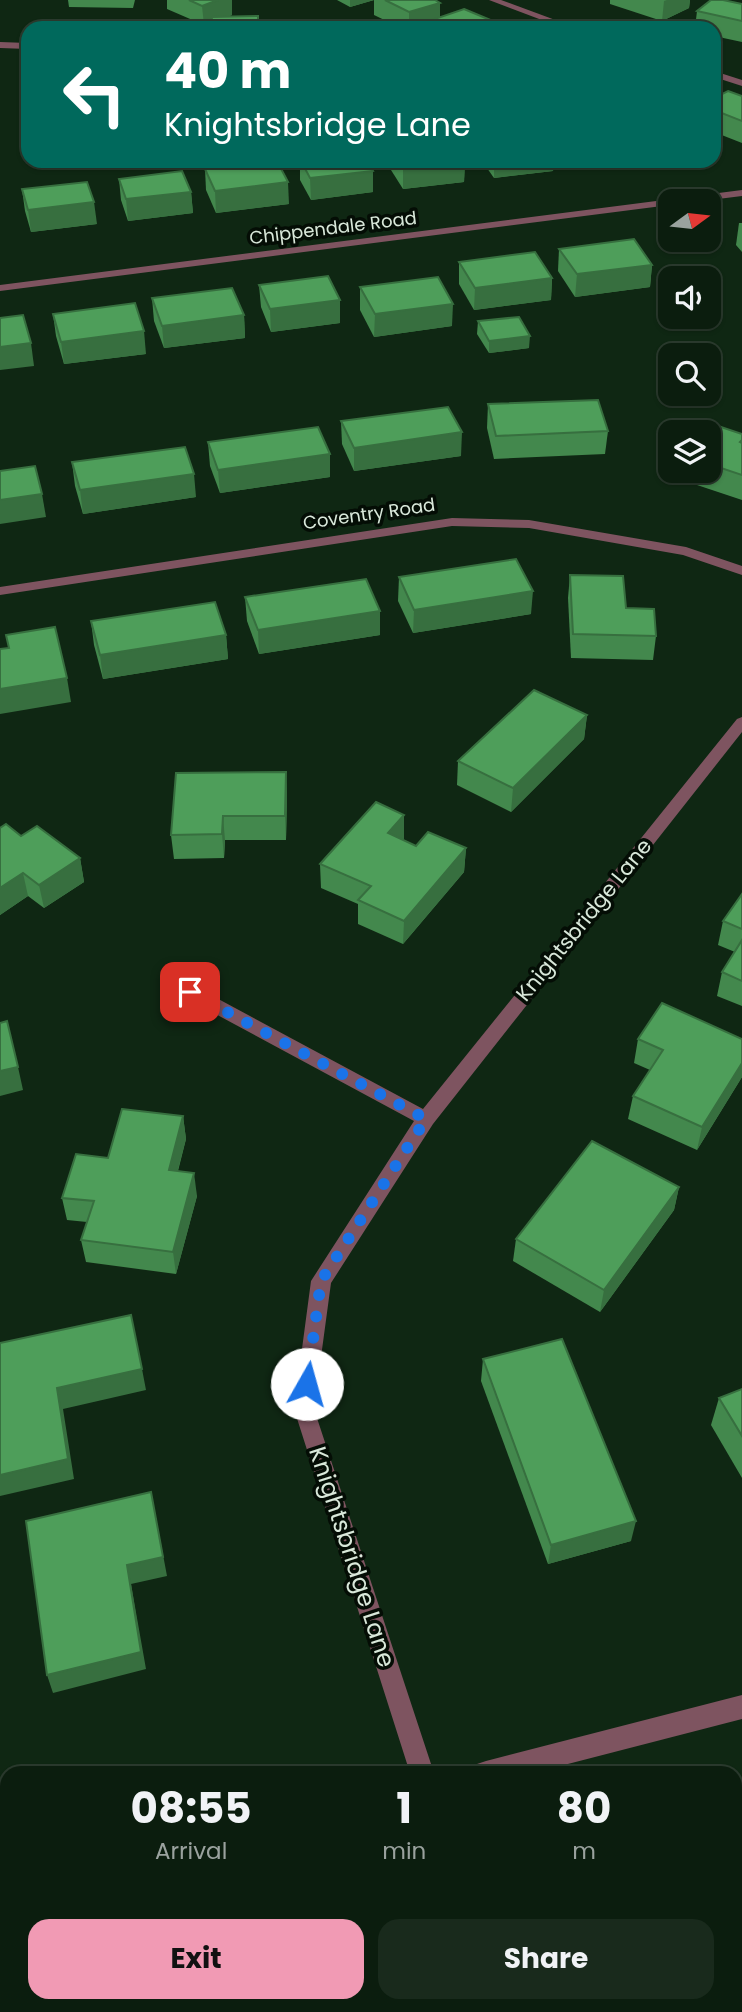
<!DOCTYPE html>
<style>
:root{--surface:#0b1d0e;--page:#192a1c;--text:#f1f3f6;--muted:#9aa29e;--line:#2b3b2e;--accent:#f19ab4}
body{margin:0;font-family:Poppins,sans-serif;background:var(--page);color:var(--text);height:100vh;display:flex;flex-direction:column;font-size:26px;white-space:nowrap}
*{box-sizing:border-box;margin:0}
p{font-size:23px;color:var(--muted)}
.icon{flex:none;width:38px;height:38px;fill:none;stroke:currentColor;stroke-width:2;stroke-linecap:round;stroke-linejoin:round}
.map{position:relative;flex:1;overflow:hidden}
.side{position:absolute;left:0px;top:1766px;width:742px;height:247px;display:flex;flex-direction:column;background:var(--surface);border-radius:21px 21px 0 0;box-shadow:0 2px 5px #0004,0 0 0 2px var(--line)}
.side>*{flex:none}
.guide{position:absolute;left:21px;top:21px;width:700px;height:147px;border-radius:21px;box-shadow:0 2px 5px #0004,0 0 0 2px var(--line);background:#00695c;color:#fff;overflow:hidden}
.needle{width:46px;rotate:75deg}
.fabs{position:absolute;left:658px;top:189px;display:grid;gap:14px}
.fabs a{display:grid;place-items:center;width:63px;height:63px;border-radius:14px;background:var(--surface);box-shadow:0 2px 5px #0004,0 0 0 2px var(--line);font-size:35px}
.pin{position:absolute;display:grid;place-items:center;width:60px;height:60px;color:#fff;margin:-30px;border-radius:14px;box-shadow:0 4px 10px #0006}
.me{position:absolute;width:77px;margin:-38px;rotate:7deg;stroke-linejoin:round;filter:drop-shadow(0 0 5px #0008)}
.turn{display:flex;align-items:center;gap:24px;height:147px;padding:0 28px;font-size:32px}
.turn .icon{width:91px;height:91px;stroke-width:2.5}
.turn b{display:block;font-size:49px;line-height:60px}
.eta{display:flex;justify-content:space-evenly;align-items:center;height:119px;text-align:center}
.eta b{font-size:42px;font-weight:700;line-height:49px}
.primary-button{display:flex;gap:14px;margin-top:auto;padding:14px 28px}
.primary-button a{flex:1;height:80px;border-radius:21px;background:var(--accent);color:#111;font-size:28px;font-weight:700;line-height:80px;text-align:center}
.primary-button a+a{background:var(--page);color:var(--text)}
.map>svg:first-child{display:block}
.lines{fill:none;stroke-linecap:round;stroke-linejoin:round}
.street{fill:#7e5460;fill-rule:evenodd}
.wall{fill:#43884d}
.shaded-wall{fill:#376f3f}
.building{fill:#4e9e5a;stroke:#376f3f;stroke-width:2}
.route{stroke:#1a73e8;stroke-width:12;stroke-dasharray:0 21.6}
.labels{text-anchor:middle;stroke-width:7;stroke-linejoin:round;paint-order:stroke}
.far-street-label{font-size:18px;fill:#d9e8da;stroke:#040d05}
.street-label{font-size:21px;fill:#d9e8da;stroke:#040d05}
.near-street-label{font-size:24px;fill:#d9e8da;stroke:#040d05}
</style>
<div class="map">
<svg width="742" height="2012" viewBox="0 0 742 2012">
<rect width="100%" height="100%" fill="#0f2713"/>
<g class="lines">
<!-- street -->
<g class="street">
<polygon points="489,0 501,0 577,28 563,28"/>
<polygon points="0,42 28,43 28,49 0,48"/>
<polygon points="714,71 742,80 742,86 714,77"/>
<polygon points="742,190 742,196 702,201 670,201 670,205 0,291 0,285"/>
<polygon points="452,518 529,520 686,547 742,566 742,575 683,555 529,528 452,526 0,595 0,587"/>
<polygon points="742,717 742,732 433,1124 331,1283 314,1409 434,1773 410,1773 294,1409 311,1281 414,1121 184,997 181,992 184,987 196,987 423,1109 737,719"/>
<polygon points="742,1695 742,1719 533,1773 474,1773 477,1764 486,1761"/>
<polygon points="7,1892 7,1918 0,1920 0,1894"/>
<polygon points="486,2006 512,2006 514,2012 488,2012"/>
</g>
</g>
<!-- wall -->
<g class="wall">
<polygon points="68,0 135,0 133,8 69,7"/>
<polygon points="167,0 232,0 232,15 204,25 167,9"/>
<polygon points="337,0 435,0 440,3 440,17 488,19 488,28 401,28 374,15 374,0 350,7"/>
<polygon points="610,0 690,0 689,8 662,21 610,4"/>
<polygon points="742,4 742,42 714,36 714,28 695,28 697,11"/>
<polygon points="742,96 742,143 714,132 714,98"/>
<polygon points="36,161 69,161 36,164"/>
<polygon points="300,161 367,161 373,192 311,200 300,180"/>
<polygon points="391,161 465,161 464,182 403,189 391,170"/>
<polygon points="482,161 554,161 553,171 494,178"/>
<polygon points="205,169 289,204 216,213 206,190"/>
<polygon points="119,179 191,192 193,213 128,221 121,200"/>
<polygon points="22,189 97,224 31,232 25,211"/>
<polygon points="739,223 742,223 742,252 736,245"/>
<polygon points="559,249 652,265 650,287 575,297 558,271"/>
<polygon points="459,262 552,278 551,300 474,310 459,284"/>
<polygon points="259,285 340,300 340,323 271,332 261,307"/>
<polygon points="360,287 452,326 374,337 360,310"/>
<polygon points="152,298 244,315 245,338 164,348 154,321"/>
<polygon points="53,314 146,354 64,364 56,336"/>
<polygon points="478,321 529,348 489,353 477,334"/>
<polygon points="488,404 608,431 605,454 494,459 487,428"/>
<polygon points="341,421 461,456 354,471 342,444"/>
<polygon points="709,432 742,434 742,500 682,480 683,471 709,471"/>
<polygon points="208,442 330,477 220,493 210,466"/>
<polygon points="72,462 196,497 83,514 75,486"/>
<polygon points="570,575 626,608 656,636 653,660 571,658 568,598"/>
<polygon points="399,577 531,614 413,633 398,601"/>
<polygon points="245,597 380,611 380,635 259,654 247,621"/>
<polygon points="91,621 226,635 228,659 103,679 94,645"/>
<polygon points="587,715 584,739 511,812 457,785 458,761"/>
<polygon points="286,772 287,796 286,840 225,840 224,858 174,859 171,835"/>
<polygon points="404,815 404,838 403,840 416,846 466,848 464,872 403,944 358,924 358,904 321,888 320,864"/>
<polygon points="0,828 80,858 84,882 44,908 28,896 0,915"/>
<polygon points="742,894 742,1006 717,996 722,972 735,952 718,945 723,921"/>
<polygon points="638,1039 742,1039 742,1077 697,1150 628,1119 633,1096 650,1070 634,1063"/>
<polygon points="183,1116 186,1139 178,1171 197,1196 176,1274 86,1262 81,1240 87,1222 67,1220 62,1198 108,1158"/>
<polygon points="679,1187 674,1210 600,1312 513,1261 516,1239"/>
<polygon points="483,1359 631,1541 548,1564 481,1381"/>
<polygon points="742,1389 742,1478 711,1425 719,1398"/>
<polygon points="714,2006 735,2006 742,2012 717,2012"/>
</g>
<!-- shaded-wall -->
<g class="shaded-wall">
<polygon points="218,0 232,0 232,15 204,25 202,6"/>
<polygon points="350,0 374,0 350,7"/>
<polygon points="667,0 690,0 689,8 662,21 664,1"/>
<polygon points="440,3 440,23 420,24 420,28 409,28 409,12"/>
<polygon points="488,19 488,28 471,28 471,25"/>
<polygon points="465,161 464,182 403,189 403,168"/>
<polygon points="494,161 554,161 553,171 494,178"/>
<polygon points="592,161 633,161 591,166"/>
<polygon points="373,171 373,192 311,200 310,178"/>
<polygon points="288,182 289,204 216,213 215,191"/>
<polygon points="191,192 193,213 128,221 126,199"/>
<polygon points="94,202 97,224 31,232 28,210"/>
<polygon points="652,265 650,287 575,297 577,274"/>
<polygon points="552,278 551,300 474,310 475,288"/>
<polygon points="340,300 340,323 271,332 270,309"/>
<polygon points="453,304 452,326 374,337 375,314"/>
<polygon points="244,315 245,338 164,348 162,326"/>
<polygon points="144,331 146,354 64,364 61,342"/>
<polygon points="530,336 529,348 489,353 489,341"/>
<polygon points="31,343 34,366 0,370 0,347"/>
<polygon points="462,432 461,456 354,471 354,448"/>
<polygon points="330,454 330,477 220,493 218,470"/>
<polygon points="194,474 196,497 83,514 80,490"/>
<polygon points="42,494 46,517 0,524 0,500"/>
<polygon points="533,591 531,614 413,633 414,610"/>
<polygon points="380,611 380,635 259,654 258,630"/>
<polygon points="226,635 228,659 103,679 100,655"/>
<polygon points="67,678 71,702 0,714 0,689"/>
<polygon points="587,715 584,739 511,812 513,788"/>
<polygon points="286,772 287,796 286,840 285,816"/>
<polygon points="404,815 404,838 388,857 388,833"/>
<polygon points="223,816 225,840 224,858 222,834"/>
<polygon points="466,848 464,872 403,944 404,921"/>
<polygon points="80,858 84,882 44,908 39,885"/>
<polygon points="23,873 28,896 0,915 0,888"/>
<polygon points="742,1063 742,1077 697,1150 702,1127"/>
<polygon points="18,1067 23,1090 0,1096 0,1071"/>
<polygon points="183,1116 186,1139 172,1192 169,1170"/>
<polygon points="194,1173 197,1196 176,1274 173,1252"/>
<polygon points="679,1187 674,1210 600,1312 604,1290"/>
<polygon points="142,1369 146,1390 63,1409 74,1479 0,1496 0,1475 57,1388"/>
<polygon points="155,1512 167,1576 131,1584 146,1669 53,1693 47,1675 127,1565"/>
<polygon points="636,1521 631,1541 548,1564 551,1545"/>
</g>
<!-- building -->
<g class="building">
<polygon points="189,0 218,0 202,6"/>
<polygon points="385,0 435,0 440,3 409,12"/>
<polygon points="711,0 723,0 742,4 742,21 697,11"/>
<polygon points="464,9 488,19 471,25 477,28 429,28 420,24"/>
<polygon points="258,16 258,28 211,28 212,17"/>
<polygon points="728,91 742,96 742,121 714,110 714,98"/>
<polygon points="271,161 277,161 288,182 215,191 205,169"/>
<polygon points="301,161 367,161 373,171 310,178"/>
<polygon points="399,161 462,161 403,168"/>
<polygon points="182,171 191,192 126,199 119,179"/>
<polygon points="87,182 94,202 28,210 22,189"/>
<polygon points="634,239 652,265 577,274 559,249"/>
<polygon points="535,252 552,278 475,288 459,262"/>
<polygon points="328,276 340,300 270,309 259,285"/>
<polygon points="438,277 453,304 375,314 360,287"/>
<polygon points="232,288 244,315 162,326 152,298"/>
<polygon points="135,303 144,331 61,342 53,314"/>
<polygon points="23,315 31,343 0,347 0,318"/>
<polygon points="519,317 530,336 489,341 478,321"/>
<polygon points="598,400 608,431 496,436 488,404"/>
<polygon points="448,407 462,432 354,448 341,421"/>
<polygon points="715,425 742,434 742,440 740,442 742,443 742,475 709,464 709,432"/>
<polygon points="318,427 330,454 218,470 208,442"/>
<polygon points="185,447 194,474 80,490 72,462"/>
<polygon points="35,466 42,494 0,500 0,471"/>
<polygon points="516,559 533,591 414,610 399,577"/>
<polygon points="570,575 623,576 626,608 654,609 656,636 573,634"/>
<polygon points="366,579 380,611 258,630 245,597"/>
<polygon points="215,602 226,635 100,655 91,621"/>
<polygon points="55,627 67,678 0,689 0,649 9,648 6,635"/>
<polygon points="534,690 587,715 513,788 458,761"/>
<polygon points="286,772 285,816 223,816 222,834 171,835 176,773"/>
<polygon points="376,802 404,815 388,833 416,846 428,832 466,848 404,921 358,900 371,886 320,864"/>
<polygon points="6,824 21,836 37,826 80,858 39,885 23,873 0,888 0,828"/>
<polygon points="742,894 742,929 723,921"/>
<polygon points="742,940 742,981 722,972"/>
<polygon points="662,1003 742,1039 742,1063 702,1127 633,1096 663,1050 638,1039"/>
<polygon points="7,1021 18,1067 0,1071 0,1023"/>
<polygon points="122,1109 183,1116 169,1170 194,1173 173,1252 81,1240 94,1201 62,1198 76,1154 108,1158"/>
<polygon points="592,1141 679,1187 604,1290 516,1239"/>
<polygon points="131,1315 142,1369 57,1388 68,1459 0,1475 0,1343"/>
<polygon points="562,1339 636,1521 551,1545 483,1359"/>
<polygon points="742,1389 742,1436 719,1398"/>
<polygon points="151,1492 163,1557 127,1565 141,1652 47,1675 26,1521"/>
<polygon points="742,1909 742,2012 729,2012 727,2006 735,2006 735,1912"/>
</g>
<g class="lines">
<!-- route -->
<polyline class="route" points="190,992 426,1119 321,1281 307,1384"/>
</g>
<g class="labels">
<!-- far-street labels -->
<g class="far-street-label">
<text transform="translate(333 228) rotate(-7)" y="6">Chippendale Road</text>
<text transform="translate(369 514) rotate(-8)" y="6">Coventry Road</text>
</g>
<!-- street labels -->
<g class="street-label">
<text transform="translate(584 920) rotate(-51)" y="7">Knightsbridge Lane</text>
</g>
<!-- near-street labels -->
<g class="near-street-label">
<text transform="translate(352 1557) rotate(72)" y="8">Knightsbridge Lane</text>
</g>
</g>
</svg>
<div class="fabs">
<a><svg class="needle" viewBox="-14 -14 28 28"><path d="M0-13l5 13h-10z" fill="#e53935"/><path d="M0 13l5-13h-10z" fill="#9aa29e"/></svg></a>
<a><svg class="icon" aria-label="sound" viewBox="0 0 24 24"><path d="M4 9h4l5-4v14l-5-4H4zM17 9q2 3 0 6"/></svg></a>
<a><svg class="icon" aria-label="search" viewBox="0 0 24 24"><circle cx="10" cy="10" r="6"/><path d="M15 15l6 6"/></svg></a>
<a><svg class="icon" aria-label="layers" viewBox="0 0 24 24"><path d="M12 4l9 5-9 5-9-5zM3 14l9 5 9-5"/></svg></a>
</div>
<div class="pin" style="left:190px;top:992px;background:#d93025"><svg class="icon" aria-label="arrive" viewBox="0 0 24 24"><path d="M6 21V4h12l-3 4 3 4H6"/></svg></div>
<svg class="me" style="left:307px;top:1384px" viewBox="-20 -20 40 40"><circle r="19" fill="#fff"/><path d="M0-13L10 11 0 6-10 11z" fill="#1a73e8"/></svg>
<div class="guide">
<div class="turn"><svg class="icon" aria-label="left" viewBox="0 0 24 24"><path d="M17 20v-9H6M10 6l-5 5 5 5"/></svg><div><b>40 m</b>Knightsbridge Lane</div></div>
</div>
<section class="side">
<div class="eta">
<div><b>08:55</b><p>Arrival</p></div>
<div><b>1</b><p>min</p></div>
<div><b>80</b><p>m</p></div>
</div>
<div class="primary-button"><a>Exit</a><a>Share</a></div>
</section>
</div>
